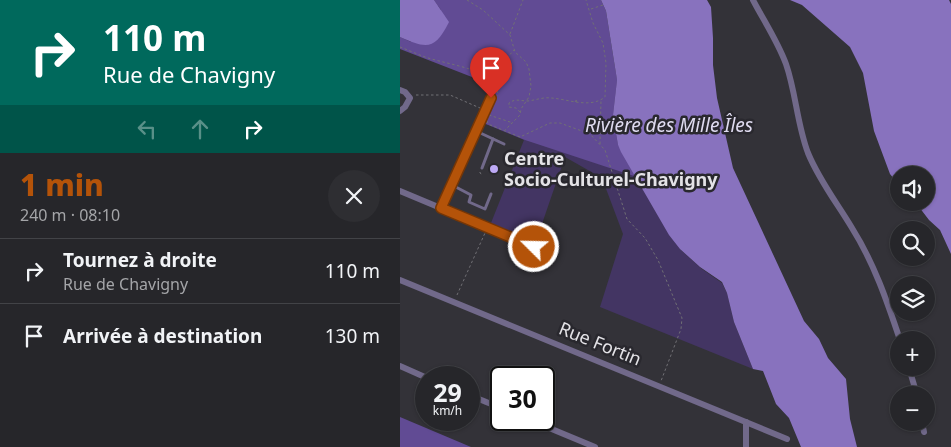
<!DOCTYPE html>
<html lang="fr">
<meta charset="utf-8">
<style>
:root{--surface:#26262a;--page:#2e2e32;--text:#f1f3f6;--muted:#a4a5a8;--line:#424347;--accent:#b45309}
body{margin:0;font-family:"Noto Sans",sans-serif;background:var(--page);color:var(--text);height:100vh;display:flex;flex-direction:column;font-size:19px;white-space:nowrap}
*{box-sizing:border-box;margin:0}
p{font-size:16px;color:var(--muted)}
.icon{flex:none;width:28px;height:28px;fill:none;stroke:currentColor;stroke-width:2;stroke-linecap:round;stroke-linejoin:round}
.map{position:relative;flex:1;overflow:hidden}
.side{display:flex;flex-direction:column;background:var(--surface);width:400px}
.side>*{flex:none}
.banner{background:#00695c;color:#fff;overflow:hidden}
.buttons{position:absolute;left:490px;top:166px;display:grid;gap:10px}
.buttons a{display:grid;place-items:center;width:45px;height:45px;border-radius:50%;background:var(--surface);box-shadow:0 1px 4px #0004,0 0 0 1px var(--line);font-size:25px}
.speed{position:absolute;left:15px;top:366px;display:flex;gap:10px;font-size:25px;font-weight:700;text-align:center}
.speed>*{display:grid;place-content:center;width:65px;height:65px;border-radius:50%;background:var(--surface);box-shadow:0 1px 4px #0004,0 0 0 1px var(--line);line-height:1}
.speed small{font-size:12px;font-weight:400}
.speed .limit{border:2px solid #111;border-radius:8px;background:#fff;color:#111}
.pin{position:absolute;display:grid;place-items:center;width:42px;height:42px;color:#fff;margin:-51px -21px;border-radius:50% 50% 50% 0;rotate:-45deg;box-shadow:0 0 5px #0007}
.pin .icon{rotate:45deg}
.me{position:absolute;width:55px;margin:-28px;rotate:293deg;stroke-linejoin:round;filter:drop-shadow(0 0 4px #0008)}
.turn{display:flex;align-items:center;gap:18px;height:105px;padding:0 20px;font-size:22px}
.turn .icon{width:65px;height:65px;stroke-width:2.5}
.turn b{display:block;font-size:35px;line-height:42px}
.lanes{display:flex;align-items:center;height:48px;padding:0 20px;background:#0003;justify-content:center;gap:25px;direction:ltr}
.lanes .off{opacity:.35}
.round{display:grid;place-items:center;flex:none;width:52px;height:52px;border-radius:26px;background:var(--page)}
.overview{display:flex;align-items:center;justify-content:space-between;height:85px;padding:0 20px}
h1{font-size:30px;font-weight:800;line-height:38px;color:var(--accent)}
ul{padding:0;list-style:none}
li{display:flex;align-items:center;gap:15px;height:65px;padding:0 20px;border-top:1px solid var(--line)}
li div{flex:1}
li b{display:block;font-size:19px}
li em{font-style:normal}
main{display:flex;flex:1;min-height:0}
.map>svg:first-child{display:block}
.green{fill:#433563}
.forest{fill:#614b94}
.water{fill:#8872be}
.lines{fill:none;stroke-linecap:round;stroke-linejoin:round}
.path{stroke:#717075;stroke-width:1;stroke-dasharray:2.5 2.5;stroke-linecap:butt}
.lane{stroke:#71698a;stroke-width:3}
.street{stroke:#71698a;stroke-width:6}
.route-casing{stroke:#753606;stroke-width:12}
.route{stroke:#b45309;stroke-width:9}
.poi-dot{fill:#bda9f5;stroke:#29282e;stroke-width:2}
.labels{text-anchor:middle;stroke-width:5;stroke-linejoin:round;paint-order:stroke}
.poi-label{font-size:18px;font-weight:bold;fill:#e4e3e7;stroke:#29282e;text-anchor:start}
.street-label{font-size:18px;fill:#e4e3e7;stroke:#29282e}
.water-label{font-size:19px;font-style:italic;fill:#dfdbf0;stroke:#29282e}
</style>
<main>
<section class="side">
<div class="banner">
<div class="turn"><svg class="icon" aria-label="right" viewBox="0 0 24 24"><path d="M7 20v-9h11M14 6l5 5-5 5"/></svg><div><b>110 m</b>Rue de Chavigny</div></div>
<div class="lanes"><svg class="icon off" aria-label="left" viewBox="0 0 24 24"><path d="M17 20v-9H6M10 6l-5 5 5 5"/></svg><svg class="icon off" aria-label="ahead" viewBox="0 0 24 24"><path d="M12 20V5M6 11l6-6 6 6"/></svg><svg class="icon" aria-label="right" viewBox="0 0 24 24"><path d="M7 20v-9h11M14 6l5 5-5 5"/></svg></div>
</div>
<div class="overview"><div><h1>1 min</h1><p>240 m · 08:10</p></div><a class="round"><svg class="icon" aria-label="close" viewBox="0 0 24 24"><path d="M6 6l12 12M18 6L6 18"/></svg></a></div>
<ul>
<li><svg class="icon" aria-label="right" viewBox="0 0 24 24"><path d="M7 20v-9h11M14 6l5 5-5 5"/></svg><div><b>Tournez à droite</b><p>Rue de Chavigny</p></div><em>110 m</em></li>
<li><svg class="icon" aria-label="arrive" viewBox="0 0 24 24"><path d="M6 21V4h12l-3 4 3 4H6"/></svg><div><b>Arrivée à destination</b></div><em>130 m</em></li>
</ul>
</section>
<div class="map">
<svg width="551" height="447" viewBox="0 0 551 447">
<rect width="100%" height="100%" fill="#333238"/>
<!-- green -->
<polygon class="green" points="0,0 201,0 237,177 282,251 302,269 322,283 327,293 334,322 353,369 200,307 223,234 202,178 165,157 134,247 89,228 124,140 81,122 95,86 89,77 0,43"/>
<!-- forest -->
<g class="forest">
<polygon points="34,0 201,0 206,11 217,80 213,115 218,145 237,177 125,140 81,122 95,86 0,49 0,37 11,42 41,10"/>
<polygon points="0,417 71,447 0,447"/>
</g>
<!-- water -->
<g class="water">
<path d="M0,0H34L49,22C35,50 27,49 0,37Z"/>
<polygon points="201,0 307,0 311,7 313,38 313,65 317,98 333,168 404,321 419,339 428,358 446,379 450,419 457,447 401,447 389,418 376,404 363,371 353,369 334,322 327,293 322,282 300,267 280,249 269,235 221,152 218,145 213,115 217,80 206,11"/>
<polygon points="390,0 549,0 551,4 551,254 540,230 529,220 516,203 526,202 526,175 499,175 499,185 490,174 474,131 463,73 450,47 402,5"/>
</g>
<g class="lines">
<!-- path -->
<g class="path">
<polyline points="67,0 83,10 110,35 115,52 126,62 129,69 131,86 129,97 121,109 120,115 105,130"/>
<polyline points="191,9 203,5"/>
<polyline points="110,34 123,0"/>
<path d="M0,47C8,50 17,54 25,57C43,63 72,67 88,77C95,81 99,90 97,96"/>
<polyline points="90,77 114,50"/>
<polyline points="16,95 50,95 80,108"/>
<polyline points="175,102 177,99 176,102"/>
<path d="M120,112L116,108L109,107V103C116,98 120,101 128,101C136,100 143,97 151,98C168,99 190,109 205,97L206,63L203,43L193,23L186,0"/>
<polyline points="89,115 113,123"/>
<polyline points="87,121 88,124 120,137 150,123 160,123 190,134 205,150 227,219 245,238 258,260 282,318 281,329 261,381"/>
<polyline points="200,144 201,100"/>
<polyline points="80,172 80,173 83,175"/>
<polyline points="57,295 85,233"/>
</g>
<!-- lane -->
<g class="lane">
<polyline points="76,131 104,144"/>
<polyline points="82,168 93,139"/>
<polyline points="52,185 71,195 69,202 85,209 91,194"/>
</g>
<!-- street -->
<g class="street">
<path d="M353,0C364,21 378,42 386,64C396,93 397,124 408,153C419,180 437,203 452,228C474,263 487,301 500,340"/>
<polyline points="0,90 5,92 10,98 5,107 0,111"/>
<polyline points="0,191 134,247"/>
<polyline points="41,208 91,97"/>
<polyline points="0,280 387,439"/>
<polyline points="0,366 27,378"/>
<polyline points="509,368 517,395"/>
<polyline points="69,395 101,408"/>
<polyline points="130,420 195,447"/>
<polyline points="522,422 524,432"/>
<polyline points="346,447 346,422"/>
</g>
</g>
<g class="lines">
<!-- route casing -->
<g class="route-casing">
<polyline id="route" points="91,98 41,208 134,247"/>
</g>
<!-- route -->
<use href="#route" class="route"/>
</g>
<!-- markers -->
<circle class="poi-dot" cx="94" cy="169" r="5"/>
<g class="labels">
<!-- poi labels -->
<g class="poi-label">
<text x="104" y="165">Centre<tspan x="104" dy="21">Socio-Culturel-Chavigny</tspan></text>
</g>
<!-- street labels -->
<g class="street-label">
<text transform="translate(200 344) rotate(22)" y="6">Rue Fortin</text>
</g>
<!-- water labels -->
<g class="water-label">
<text x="269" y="132">Rivière des Mille Îles</text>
</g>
</g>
</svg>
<div class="buttons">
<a><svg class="icon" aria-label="sound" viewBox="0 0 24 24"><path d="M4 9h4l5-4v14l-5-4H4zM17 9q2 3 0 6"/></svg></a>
<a><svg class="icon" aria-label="search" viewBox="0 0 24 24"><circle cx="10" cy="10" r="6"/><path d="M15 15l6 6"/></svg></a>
<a><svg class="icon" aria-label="layers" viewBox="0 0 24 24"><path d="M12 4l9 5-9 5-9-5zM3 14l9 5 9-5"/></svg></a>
<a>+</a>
<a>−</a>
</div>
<div class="speed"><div>29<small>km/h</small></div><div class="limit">30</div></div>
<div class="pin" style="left:91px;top:98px;background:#d93025"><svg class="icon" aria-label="arrive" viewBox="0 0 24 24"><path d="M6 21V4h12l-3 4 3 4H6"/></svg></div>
<svg class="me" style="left:134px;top:247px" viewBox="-20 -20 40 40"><circle r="17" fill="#b45309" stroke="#fff" stroke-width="3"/><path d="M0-11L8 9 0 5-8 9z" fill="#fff"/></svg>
</div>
</main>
